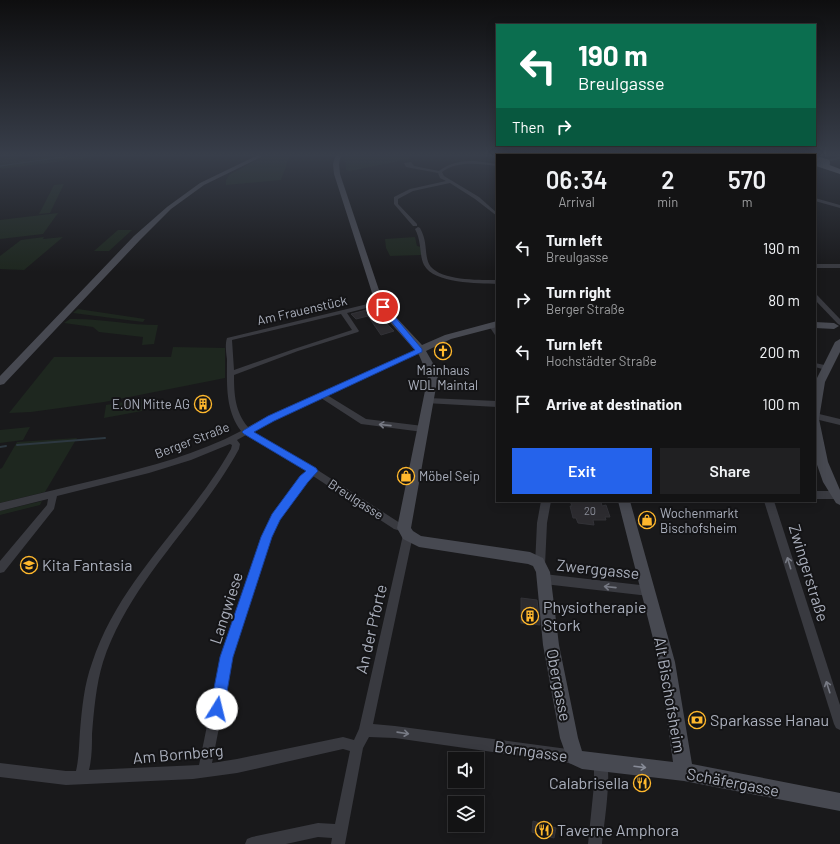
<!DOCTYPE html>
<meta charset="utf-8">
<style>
:root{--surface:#131314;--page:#202022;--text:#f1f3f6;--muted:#9d9ea0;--line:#323234;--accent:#2563eb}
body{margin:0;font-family:Barlow,sans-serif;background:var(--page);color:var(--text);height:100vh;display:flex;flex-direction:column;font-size:15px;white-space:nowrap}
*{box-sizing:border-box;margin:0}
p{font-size:13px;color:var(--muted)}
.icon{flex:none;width:22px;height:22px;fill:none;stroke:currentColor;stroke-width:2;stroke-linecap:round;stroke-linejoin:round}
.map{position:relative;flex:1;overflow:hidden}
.panel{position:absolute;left:496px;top:154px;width:320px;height:348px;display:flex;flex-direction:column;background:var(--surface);border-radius:0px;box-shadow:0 2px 10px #0003,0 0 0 1px var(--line)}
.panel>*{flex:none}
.hud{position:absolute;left:496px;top:24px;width:320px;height:122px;border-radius:0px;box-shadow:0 2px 10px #0003,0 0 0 1px var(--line);background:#0b6e4f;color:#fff;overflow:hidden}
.fabs{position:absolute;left:448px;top:752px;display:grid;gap:8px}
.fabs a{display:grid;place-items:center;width:36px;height:36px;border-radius:0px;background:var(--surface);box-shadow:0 2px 10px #0003,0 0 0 1px var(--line);font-size:20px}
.pin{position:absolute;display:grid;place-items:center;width:34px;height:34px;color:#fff;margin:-17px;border:2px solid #fff;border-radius:50%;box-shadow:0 1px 4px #0007}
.me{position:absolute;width:44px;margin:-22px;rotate:9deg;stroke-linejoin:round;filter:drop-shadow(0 0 3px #0008)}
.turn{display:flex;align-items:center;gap:14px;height:84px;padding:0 16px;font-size:18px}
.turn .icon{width:52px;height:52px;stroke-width:2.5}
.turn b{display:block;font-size:28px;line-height:34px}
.then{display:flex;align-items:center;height:38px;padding:0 16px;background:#0003;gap:8px;font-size:15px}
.eta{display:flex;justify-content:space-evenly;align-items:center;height:68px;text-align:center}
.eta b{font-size:24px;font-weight:600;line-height:28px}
.cta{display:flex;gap:8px;margin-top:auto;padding:8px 16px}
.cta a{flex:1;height:46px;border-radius:0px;background:var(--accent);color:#fff;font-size:16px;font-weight:600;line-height:46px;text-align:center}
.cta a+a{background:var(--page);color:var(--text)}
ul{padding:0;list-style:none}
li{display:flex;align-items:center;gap:12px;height:52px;padding:0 16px}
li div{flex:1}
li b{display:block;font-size:15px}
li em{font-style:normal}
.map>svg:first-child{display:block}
.green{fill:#1e271f}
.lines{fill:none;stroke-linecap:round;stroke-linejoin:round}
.stream-far1{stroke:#2d3840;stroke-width:1}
.stream{stroke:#2d3840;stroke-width:2}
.building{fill:#2c2b2f;stroke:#323237}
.street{fill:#393a40;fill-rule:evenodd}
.secondary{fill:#474951;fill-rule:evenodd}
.highway{fill:#656872;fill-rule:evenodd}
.highway-bridge{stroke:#656872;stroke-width:8}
.oneway{stroke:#777a84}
.oneway2{stroke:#878b97}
.route{fill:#2563eb;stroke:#184099}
.labels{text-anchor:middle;stroke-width:4;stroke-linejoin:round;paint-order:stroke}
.number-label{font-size:11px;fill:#8a8d98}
.street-label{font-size:13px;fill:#aaafbc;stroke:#141416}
.poi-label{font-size:13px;fill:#aaafbc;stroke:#141416;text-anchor:start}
.near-poi-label{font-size:16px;fill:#aaafbc;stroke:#141416;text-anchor:start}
.near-street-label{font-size:16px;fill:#aaafbc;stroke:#141416}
</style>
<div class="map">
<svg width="840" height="844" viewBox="0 0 840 844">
<rect width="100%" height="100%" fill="#19191b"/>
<!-- green -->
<g class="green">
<polygon points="71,154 111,154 73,160 0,169 3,168 0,168 0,159 18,156 17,160"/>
<polygon points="268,154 336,154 335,156 290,156 281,180 226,185 226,180 229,175"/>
<polygon points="346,154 415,154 409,159 350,171 346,170 346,163 344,161"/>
<polygon points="64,184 50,213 39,214 54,185"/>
<polygon points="58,213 43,234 0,239 0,220"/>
<polygon points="118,230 132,230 109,251 94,251"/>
<polygon points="44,237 43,239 63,237 24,270 0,269 0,256 21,240"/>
<polygon points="415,237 417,246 421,247 421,255 390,256 386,248 385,239"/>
<polygon points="78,309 145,319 143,322 73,313"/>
<path d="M70,319C99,318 128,325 158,325L154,344L142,345L143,337L99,332L93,327L64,323Z"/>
<polygon points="173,347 225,348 225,378 104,402 31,412 9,413 54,357 171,357"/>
<polygon points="143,399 142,411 104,418 106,405"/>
<polygon points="30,427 23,440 0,443 0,430"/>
<polygon points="77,438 45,492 0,503 0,469 2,468 17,442"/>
<polygon points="42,501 40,505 0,515 0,511"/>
</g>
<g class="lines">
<!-- stream-far1 -->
<polyline class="stream-far1" points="0,166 84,154"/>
<!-- stream -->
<g class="stream">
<polyline points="17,445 105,438"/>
<polyline points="0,447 6,446"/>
</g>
</g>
<!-- building -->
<g class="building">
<polygon points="374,308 389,326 394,331 381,335 368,316 356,319 351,314"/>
<polygon points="209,396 209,408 197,410 197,398"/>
<polygon points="570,501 601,502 602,506 606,505 610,517 605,517 606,520 593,520 594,525 578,523 576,518 573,518 570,506 572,506"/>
<polygon points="521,598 537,600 540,625 521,623"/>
<polygon points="533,821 556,828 554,838 532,832"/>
</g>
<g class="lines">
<!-- street -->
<g class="street">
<rect x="615" y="154" width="4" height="1"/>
<polygon points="840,157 840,159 815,164 815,162"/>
<path d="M475,161L497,164V166C479,164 458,160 442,172L444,176L479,197L497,213V216L475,199L450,183L413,191L398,199V204L417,224V226H413L394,204V197L410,189L446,181L440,178L438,173L406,167L404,163L411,162L414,166L439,171C450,162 462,161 475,161Z"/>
<polygon points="815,198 840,205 840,208 815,201"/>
<path d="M418,227L420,228C428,242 424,253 429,264C438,281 480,280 497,280V284C478,283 434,284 424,265C419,255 422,242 415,229Z"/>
<rect x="815" y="264" width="25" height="4"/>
<polygon points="815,294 817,295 840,319 840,325 838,324 815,300"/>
<path d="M380,301L382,302V304L347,313L359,331L358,332L298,351L234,375C234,394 235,412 248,427L268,416L417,349H421L422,350L421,351L327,395L366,419L423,426L427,429L423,432L361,424L321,398L274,420L253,432L316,469L400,523L407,525L409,528L407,531L404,532L394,529L313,476C296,491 281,516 271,537L233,657L212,763L237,759L343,737L354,740L359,729L403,535L405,532L408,531L411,532L413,535L373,724L395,726L575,750L580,752L582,757L580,762L575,764L395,738L369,737L363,748L345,844H331L332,838L318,837L286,844H245L247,839L252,837L318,823L335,824L350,751L343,749L237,773L193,779L66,785L0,777V763L66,771H76C79,758 79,745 80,731C82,708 84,685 92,663C120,578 189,524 231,449L232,445L230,444L191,460L149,473L57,496L54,509L4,572L0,573V561L47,505L48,499L0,511V503C35,495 69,486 104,478C151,466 198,454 241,431C225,410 227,384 227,359C226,352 225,344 227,338ZM341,314L352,330L294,349L234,370L232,340ZM246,435L307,471L301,477L273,514L261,537L221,657L199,765L89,770C92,758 92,746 92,734C94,710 96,685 103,662C130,580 199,523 239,449L240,444L237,440Z"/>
<polygon points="492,324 494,325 497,329 497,336 495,335 489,326"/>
<polygon points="815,363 829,366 830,368 826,370 815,367"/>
<polygon points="428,398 497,401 497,407 425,403 424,401 425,399"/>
<polygon points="815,413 840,419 840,425 815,419"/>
<polygon points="815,491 836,491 839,493 840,496 836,499 815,499"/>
<polygon points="541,501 551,501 547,523 545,565 544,568 540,569 536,568 535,565 537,523"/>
<polygon points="764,501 774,501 840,705 840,730 836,728 834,724"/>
<polygon points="544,574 649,586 653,588 654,591 653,594 649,596 544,584 540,582 539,579 540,576"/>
<path d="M601,756L606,758C612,774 604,825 602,844H588L594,785V763L596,758Z"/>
</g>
<!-- secondary -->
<g class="secondary">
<polygon points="260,154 267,154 204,185 171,209 140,240 4,384 0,385 0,376 134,236 167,207 200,183"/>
<polygon points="336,154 341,154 339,164 340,174 382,299 395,316 422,345 445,335 497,321 497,327 451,339 426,351 434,365 438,376 411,528 413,531 421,536 530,552 543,558 550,572 559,645 578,738 582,751 673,762 659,662 618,501 630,501 675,662 692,764 840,793 840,811 684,781 582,769 569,763 560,738 543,645 536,572 533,566 528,564 419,547 403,539 397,528 428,376 419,355 388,320 374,299 334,174 333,164"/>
<polygon points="815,322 834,323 839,326 834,329 815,328"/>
<polygon points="840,339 840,352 825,382 819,419 828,462 840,490 840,505 836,503 823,482 815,459 815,382 835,342"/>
</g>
<!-- highway -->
<g class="highway">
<rect x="796" y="154" width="10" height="1"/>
<polygon points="816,162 822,162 840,169 840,174 816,166"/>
</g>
<!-- highway-bridge -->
<polyline class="highway-bridge" points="820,161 826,163"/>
</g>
<!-- one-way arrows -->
<defs><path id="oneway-shaft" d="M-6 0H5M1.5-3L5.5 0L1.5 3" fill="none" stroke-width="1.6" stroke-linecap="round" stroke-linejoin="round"/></defs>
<g class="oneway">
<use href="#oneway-shaft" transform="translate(385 425) rotate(-174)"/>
<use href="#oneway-shaft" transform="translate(789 563) rotate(-107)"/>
<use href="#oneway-shaft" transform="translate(610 587) rotate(-174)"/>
<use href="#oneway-shaft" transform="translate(828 687) rotate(-108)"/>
<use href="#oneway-shaft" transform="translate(403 733) rotate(8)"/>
</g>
<use class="oneway2" href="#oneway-shaft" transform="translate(640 767) rotate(7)"/>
<!-- sky -->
<linearGradient id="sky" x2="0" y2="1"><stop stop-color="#0e0e0f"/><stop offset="0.57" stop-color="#383e4a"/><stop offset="1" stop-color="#383e4a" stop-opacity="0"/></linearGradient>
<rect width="840" height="272" fill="url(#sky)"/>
<!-- route -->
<polygon class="route" points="380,305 385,305 422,349 422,352 274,421 254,432 316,468 318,471 308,482 280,520 272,537 233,657 224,709 222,714 217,716 212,714 210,709 220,657 261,537 272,514 300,476 306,471 244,434 242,432 244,430 268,416 415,350 380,308"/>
<!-- icons -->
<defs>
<g id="church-ring" transform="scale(0.9)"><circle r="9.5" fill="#141416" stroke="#ffb82d" stroke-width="1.5"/><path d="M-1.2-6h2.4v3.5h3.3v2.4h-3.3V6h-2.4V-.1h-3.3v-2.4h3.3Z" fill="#ffb82d"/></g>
<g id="building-ring" transform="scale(0.9)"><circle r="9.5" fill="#141416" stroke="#ffb82d" stroke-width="1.5"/><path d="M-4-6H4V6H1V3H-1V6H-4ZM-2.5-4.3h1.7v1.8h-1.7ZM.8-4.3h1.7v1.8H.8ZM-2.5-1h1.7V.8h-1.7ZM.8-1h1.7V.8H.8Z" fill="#ffb82d"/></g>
<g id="shop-ring" transform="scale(0.9)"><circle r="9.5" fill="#141416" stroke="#ffb82d" stroke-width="1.5"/><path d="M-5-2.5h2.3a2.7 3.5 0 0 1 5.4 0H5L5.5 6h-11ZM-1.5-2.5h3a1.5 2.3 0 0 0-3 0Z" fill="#ffb82d"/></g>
<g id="school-ring" transform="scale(0.9)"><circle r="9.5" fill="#141416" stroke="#ffb82d" stroke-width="1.5"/><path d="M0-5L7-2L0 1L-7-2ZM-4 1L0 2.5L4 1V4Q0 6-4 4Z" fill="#ffb82d"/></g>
<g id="bank-ring" transform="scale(0.9)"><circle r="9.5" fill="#141416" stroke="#ffb82d" stroke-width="1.5"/><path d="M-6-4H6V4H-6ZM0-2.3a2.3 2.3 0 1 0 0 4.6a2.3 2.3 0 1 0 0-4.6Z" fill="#ffb82d"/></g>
<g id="restaurant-ring" transform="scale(0.9)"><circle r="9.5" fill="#141416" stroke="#ffb82d" stroke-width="1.5"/><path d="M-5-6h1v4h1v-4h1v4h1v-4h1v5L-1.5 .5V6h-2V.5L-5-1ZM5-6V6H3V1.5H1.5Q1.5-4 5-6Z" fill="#ffb82d"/></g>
</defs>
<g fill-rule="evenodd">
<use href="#church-ring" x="443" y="351"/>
<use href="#building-ring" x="203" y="404"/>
<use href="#shop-ring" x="406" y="476"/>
<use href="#shop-ring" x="647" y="520"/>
<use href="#school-ring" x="29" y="565"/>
<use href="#building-ring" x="530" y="616"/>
<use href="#bank-ring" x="697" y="720"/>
<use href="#restaurant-ring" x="642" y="783"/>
<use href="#restaurant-ring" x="544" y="830"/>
</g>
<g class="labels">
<!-- number labels -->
<g class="number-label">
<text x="590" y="515">20</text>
</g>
<!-- street labels -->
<g class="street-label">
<text transform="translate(302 310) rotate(-13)" y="5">Am Frauenstück</text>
<text transform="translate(192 440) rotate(-21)" y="5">Berger Straße</text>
<text transform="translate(356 499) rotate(33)" y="5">Breulgasse</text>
</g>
<!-- poi labels -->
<g class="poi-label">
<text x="443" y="375" text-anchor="middle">Mainhaus<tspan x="443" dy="15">WDL Maintal</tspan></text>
<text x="190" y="409" text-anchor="end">E.ON Mitte AG</text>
<text x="419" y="481">Möbel Seip</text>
<text x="660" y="518">Wochenmarkt<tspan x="660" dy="15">Bischofsheim</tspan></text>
</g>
<!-- near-poi labels -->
<g class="near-poi-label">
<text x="42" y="571">Kita Fantasia</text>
<text x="543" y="613">Physiotherapie<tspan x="543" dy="18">Stork</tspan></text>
<text x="710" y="726">Sparkasse Hanau</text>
<text x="629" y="789" text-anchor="end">Calabrisella</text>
<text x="557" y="836">Taverne Amphora</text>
</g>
<!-- near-street labels -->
<g class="near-street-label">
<text transform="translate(598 569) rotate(6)" y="6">Zwerggasse</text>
<text transform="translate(809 573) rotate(73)" y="6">Zwingerstraße</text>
<text transform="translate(226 608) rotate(-72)" y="6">Langwiese</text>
<text transform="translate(371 629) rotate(-77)" y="6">An der Pforte</text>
<text transform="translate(559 685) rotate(79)" y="6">Obergasse</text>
<text transform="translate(670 695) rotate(80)" y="6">Alt Bischofsheim</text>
<text transform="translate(531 751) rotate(8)" y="6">Borngasse</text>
<text transform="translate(178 754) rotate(-5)" y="6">Am Bornberg</text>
<text transform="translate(733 782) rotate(11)" y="6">Schäfergasse</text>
</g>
</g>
</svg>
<div class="fabs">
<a><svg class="icon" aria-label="sound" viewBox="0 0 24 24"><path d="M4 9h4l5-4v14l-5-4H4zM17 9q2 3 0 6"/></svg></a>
<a><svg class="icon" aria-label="layers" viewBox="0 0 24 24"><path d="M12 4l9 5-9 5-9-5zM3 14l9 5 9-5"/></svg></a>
</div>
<div class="pin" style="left:383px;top:307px;background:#d93025"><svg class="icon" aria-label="arrive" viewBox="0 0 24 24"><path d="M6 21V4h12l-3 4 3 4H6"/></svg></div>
<svg class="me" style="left:217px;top:709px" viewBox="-20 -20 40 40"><circle r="19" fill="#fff"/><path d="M0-13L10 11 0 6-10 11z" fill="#2563eb"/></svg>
<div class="hud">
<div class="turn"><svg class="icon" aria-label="left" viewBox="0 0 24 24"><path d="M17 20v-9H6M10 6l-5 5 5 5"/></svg><div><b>190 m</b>Breulgasse</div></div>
<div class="then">Then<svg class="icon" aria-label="right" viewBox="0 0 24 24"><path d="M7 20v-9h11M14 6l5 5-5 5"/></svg></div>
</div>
<section class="panel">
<div class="eta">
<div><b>06:34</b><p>Arrival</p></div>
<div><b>2</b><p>min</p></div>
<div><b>570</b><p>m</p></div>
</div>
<ul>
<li><svg class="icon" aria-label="left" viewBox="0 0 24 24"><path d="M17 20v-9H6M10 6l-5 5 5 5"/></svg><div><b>Turn left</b><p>Breulgasse</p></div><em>190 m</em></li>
<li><svg class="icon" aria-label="right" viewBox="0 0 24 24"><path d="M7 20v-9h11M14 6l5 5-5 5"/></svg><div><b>Turn right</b><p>Berger Straße</p></div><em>80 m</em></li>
<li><svg class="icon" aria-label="left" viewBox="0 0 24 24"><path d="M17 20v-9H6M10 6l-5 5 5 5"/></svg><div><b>Turn left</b><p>Hochstädter Straße</p></div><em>200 m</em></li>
<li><svg class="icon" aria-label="arrive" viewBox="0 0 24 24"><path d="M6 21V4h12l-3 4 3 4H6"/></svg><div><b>Arrive at destination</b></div><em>100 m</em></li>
</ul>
<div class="cta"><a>Exit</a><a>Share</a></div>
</section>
</div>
